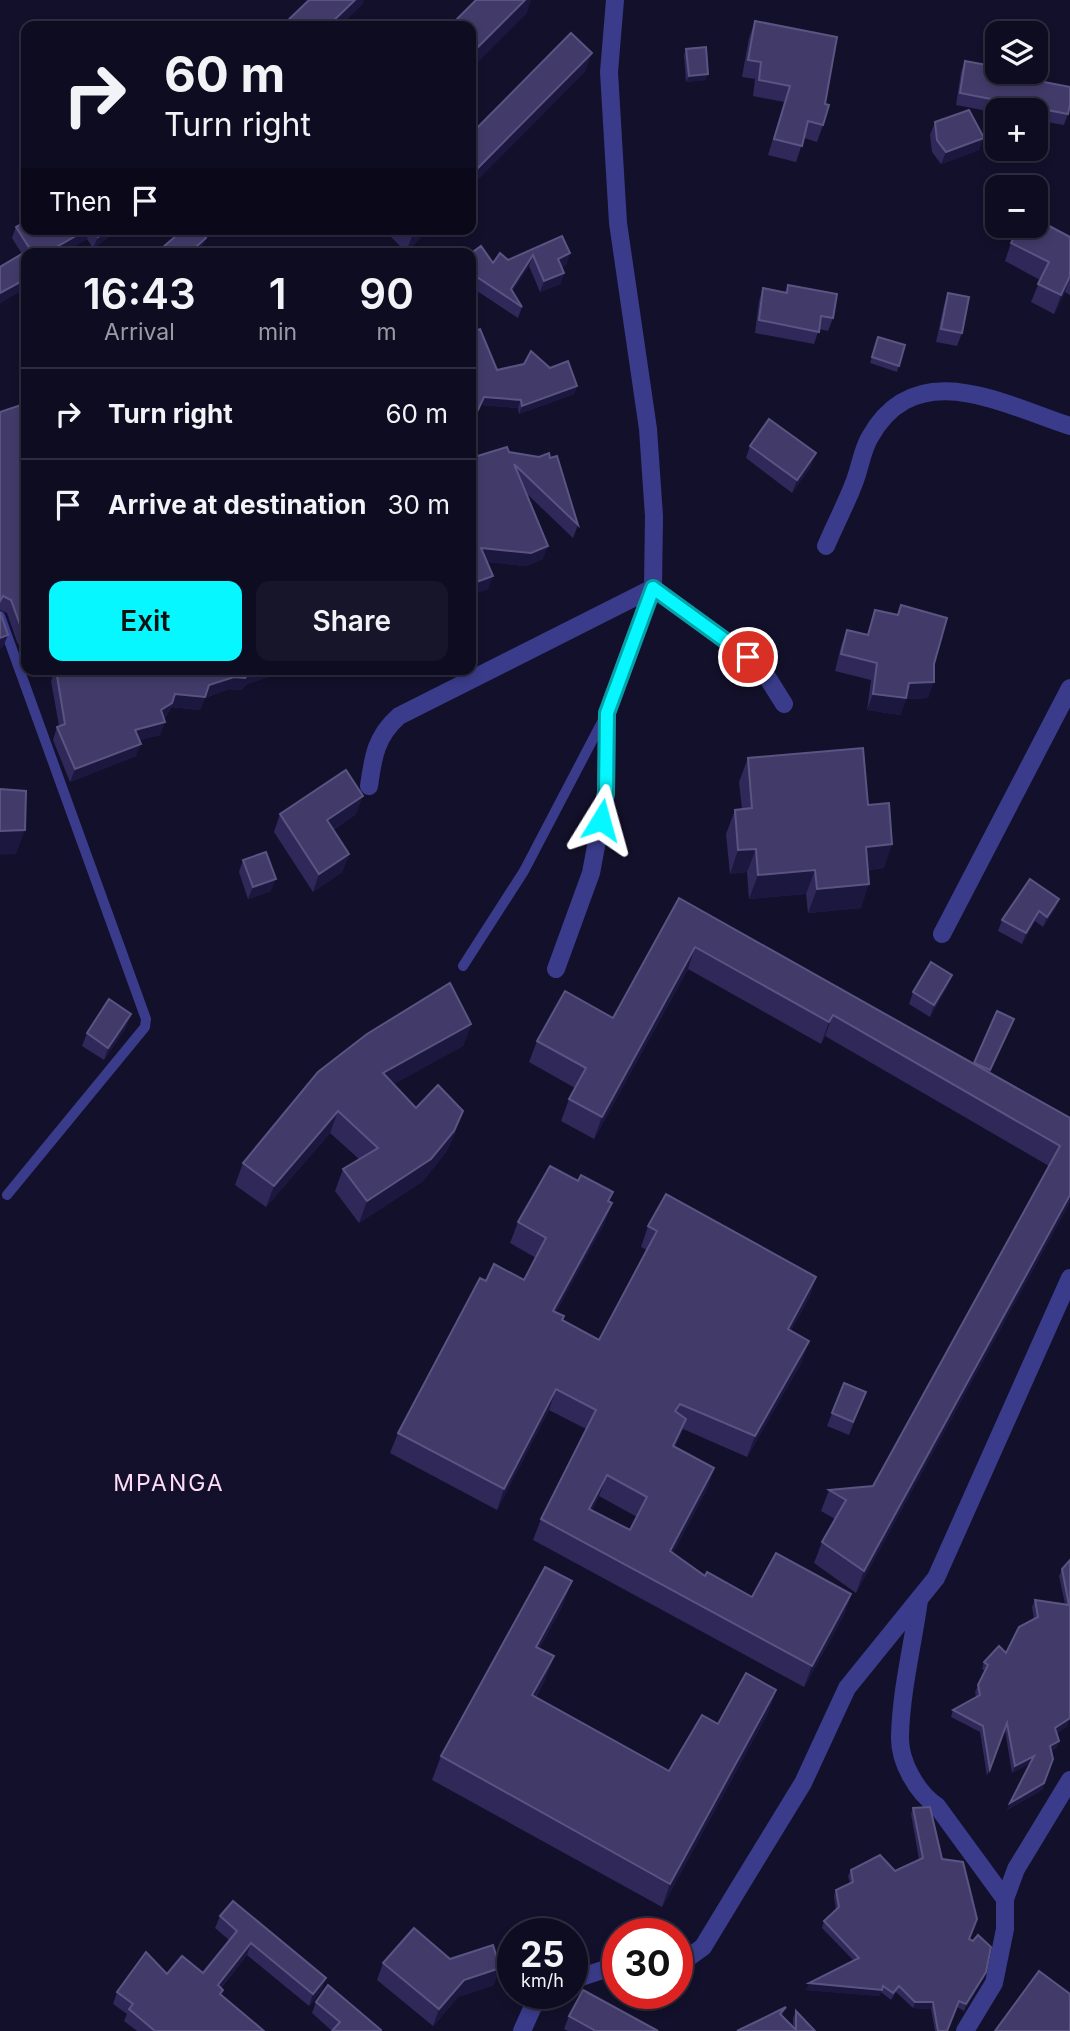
<!DOCTYPE html>
<meta charset="utf-8">
<style>
:root{--surface:#0e0c20;--page:#171529;--text:#f1f3f6;--muted:#9b9ba5;--line:#2e2c3e;--accent:#06f7ff}
body{margin:0;font-family:Inter,sans-serif;background:var(--page);color:var(--text);height:100vh;display:flex;flex-direction:column;font-size:26px;white-space:nowrap}
*{box-sizing:border-box;margin:0}
p{font-size:23px;color:var(--muted)}
.icon{flex:none;width:38px;height:38px;fill:none;stroke:currentColor;stroke-width:2;stroke-linecap:round;stroke-linejoin:round}
.map{position:relative;flex:1;overflow:hidden}
.drawer{position:absolute;left:21px;top:248px;width:455px;height:427px;display:flex;flex-direction:column;background:var(--surface);border-radius:14px;box-shadow:0 4px 10px #0003,0 0 0 2px var(--line)}
.drawer>*{flex:none}
.guide{position:absolute;left:21px;top:21px;width:455px;height:214px;border-radius:14px;box-shadow:0 4px 10px #0003,0 0 0 2px var(--line);background:#0e0c20;color:var(--text);overflow:hidden}
.controls{position:absolute;left:985px;top:21px;display:grid;gap:14px}
.controls a{display:grid;place-items:center;width:63px;height:63px;border-radius:14px;background:var(--surface);box-shadow:0 4px 10px #0003,0 0 0 2px var(--line);font-size:35px}
.speed{position:absolute;left:497px;top:1918px;display:flex;gap:14px;font-size:35px;font-weight:700;text-align:center}
.speed>*{display:grid;place-content:center;width:91px;height:91px;border-radius:50%;background:var(--surface);box-shadow:0 4px 10px #0003,0 0 0 2px var(--line);line-height:1}
.speed small{font-size:18px;font-weight:400}
.speed .limit{border:10px solid #d22;background:#fff;color:#111}
.pin{position:absolute;display:grid;place-items:center;width:60px;height:60px;color:#fff;margin:-30px;border:4px solid #fff;border-radius:50%;box-shadow:0 2px 7px #0007}
.me{position:absolute;width:77px;margin:-38px;rotate:8deg;stroke-linejoin:round;filter:drop-shadow(0 0 5px #0008)}
.turn{display:flex;align-items:center;gap:24px;height:147px;padding:0 28px;font-size:32px}
.turn .icon{width:91px;height:91px;stroke-width:2.5}
.turn b{display:block;font-size:49px;line-height:60px}
.then{display:flex;align-items:center;height:66px;padding:0 28px;background:#0003;gap:14px;font-size:26px}
.eta{display:flex;justify-content:space-evenly;align-items:center;height:119px;text-align:center}
.eta b{font-size:42px;font-weight:600;line-height:49px}
.cta{display:flex;gap:14px;margin-top:auto;padding:14px 28px}
.cta a{flex:1;height:80px;border-radius:14px;background:var(--accent);color:#111;font-size:28px;font-weight:600;line-height:80px;text-align:center}
.cta a+a{background:var(--page);color:var(--text)}
ul{padding:0;list-style:none}
li{display:flex;align-items:center;gap:21px;height:91px;padding:0 28px;border-top:2px solid var(--line)}
li div{flex:1}
li b{display:block;font-size:26px}
li em{font-style:normal}
.map>svg:first-child{display:block}
.lines{fill:none;stroke-linecap:round;stroke-linejoin:round}
.lane{stroke:#3a3c8b;stroke-width:10}
.street{stroke:#3a3c8b;stroke-width:18}
.wall{fill:#2f2859;fill-rule:evenodd}
.shaded-wall{fill:#1c173f}
.building{fill:#423b6a;stroke:#5a5482;stroke-width:2;fill-rule:evenodd}
.route-casing{stroke:#04a1a6;stroke-width:18}
.route{stroke:#06f7ff;stroke-width:12}
.labels{text-anchor:middle;stroke-width:7;stroke-linejoin:round;paint-order:stroke}
.neighbourhood-label{font-size:23px;letter-spacing:2px;fill:#ffdcf5;stroke:#13102b}
</style>
<div class="map">
<svg width="1070" height="2031" viewBox="0 0 1070 2031">
<rect width="100%" height="100%" fill="#13102b"/>
<g class="lines">
<!-- lane -->
<g class="lane">
<polyline points="0,616 146,1019 145,1027 7,1195"/>
<polyline points="463,966 524,871 603,720"/>
</g>
<!-- street -->
<g class="street">
<path d="M826,546C835,525 846,504 854,483C860,468 862,450 870,437C916,355 1002,404 1070,426"/>
<polyline points="653,588 748,657 764,672 784,704"/>
<path d="M369,786C373,757 376,736 399,716L653,588"/>
<polyline points="942,934 1070,688"/>
<polyline points="556,969 591,873 606,793 607,713 653,588 654,516 648,429 618,223 609,72 615,0"/>
<path d="M919,1600C913,1644 901,1691 900,1736C899,1761 917,1793 937,1806L1005,1899"/>
<polyline points="677,1966 703,1947 740,1886 803,1783 847,1688 936,1578 1070,1278"/>
<polyline points="572,1980 618,1965"/>
<polyline points="522,2031 539,1993"/>
<polyline points="965,2031 994,1983 1005,1929 1005,1899 1016,1869 1070,1780"/>
</g>
</g>
<!-- wall -->
<g class="wall">
<polygon points="755,21 825,104 823,125 817,142 804,138 796,162 768,155 784,102 753,96 755,79 742,77 749,38"/>
<polygon points="686,49 708,74 705,80 686,82 684,55"/>
<polygon points="965,61 1044,82 1068,114 1064,125 1036,120 1036,110 998,110 998,113 956,105 961,72"/>
<polygon points="935,122 979,150 941,164 932,152 930,135"/>
<polygon points="16,227 26,229 112,229 109,237 93,248 87,239 60,254 26,254 26,288 0,303 0,267 22,254 12,238"/>
<polygon points="293,229 304,229 298,235"/>
<polygon points="386,229 429,229 406,252 385,231"/>
<polygon points="562,236 570,253 566,265 561,267 564,273 560,284 540,292 529,266 512,291 522,307 518,318 471,287 471,254 493,263 508,260"/>
<polygon points="1070,237 1070,295 1065,292 1054,314 1031,302 1040,280 1005,261 1011,243"/>
<polygon points="788,285 833,318 828,331 819,329 814,344 755,333 759,301 763,288 785,292"/>
<polygon points="948,293 962,333 957,346 936,342 944,305"/>
<polygon points="471,333 497,370 550,368 577,386 574,394 519,414 518,408 481,405 474,420 471,412"/>
<polygon points="878,337 905,345 897,372 870,363"/>
<polygon points="26,409 26,657 17,642 7,613 0,610 0,412"/>
<polygon points="750,446 811,466 792,493 746,458"/>
<polygon points="509,452 578,525 573,538 526,493 543,559 526,566 487,562 488,589 471,595 471,458"/>
<polygon points="901,605 934,664 928,698 906,699 900,715 867,710 871,680 835,671 841,646 847,630 867,635 875,610 897,615"/>
<polygon points="34,670 41,670 38,676"/>
<polygon points="55,670 66,670 88,674 87,670 270,670 268,677 247,684 241,690 229,689 205,698 200,710 171,707 167,715 164,718 160,735 139,740 136,756 70,782 53,740 57,727 59,726 51,681"/>
<polygon points="748,758 868,805 884,868 868,870 861,908 808,913 806,894 749,899 747,872 730,874 726,834 735,810 742,809 739,782"/>
<polygon points="280,814 356,814 333,830 349,854 342,872 313,892 274,832"/>
<polygon points="243,860 271,891 248,899 239,872"/>
<polygon points="679,898 973,1064 1014,1019 990,1073 1070,1118 1070,1202 856,1593 814,1563 822,1542 835,1519 821,1511 829,1490 873,1486 1049,1166 825,1036 821,1044 688,969 594,1139 561,1121 569,1099 575,1088 529,1062 537,1041 613,1018"/>
<polygon points="1059,899 1055,909 1043,927 1035,921 1022,944 998,931 1002,920"/>
<polygon points="952,975 947,987 930,1017 909,1004 913,992"/>
<polygon points="471,1024 463,1046 393,1084 416,1108 463,1111 455,1133 446,1152 423,1181 359,1223 335,1191 343,1169 359,1159 330,1133 266,1207 235,1185 243,1163"/>
<polygon points="127,1026 104,1060 82,1046 87,1033"/>
<path d="M610,1202L612,1203L604,1224L556,1312L563,1320L599,1340L647,1250L641,1247L648,1226L816,1277L809,1298L791,1330L802,1362L747,1457L683,1429L675,1447L714,1468L707,1489L673,1553L705,1576L752,1597L851,1594L844,1615L804,1687L533,1540L541,1519L586,1429L549,1410L497,1510L390,1453L398,1433L486,1281L524,1280L536,1258L510,1243L518,1222ZM599,1496L637,1517L630,1530L592,1510Z"/>
<polygon points="844,1383 861,1404 849,1435 827,1426"/>
<polygon points="1070,1560 1070,1718 1067,1726 1057,1733 1059,1741 1056,1748 1051,1751 1053,1759 1042,1790 1007,1810 1030,1763 1012,1773 1005,1730 987,1776 980,1732 951,1717 953,1710 976,1697 975,1692 985,1671 982,1669 984,1662 1006,1653 1034,1619 1032,1607 1035,1600 1065,1604 1059,1576 1062,1569"/>
<polygon points="563,1605 539,1649 554,1656 545,1680 536,1697 669,1771 718,1724 776,1690 768,1713 662,1907 432,1780 441,1756"/>
<polygon points="913,1808 942,1859 983,1979 964,2011 957,2007 947,2031 935,2031 931,2009 913,2008 896,1992 891,2000 881,1992 879,1996 806,1990 854,1961 822,1928 824,1921 836,1910 834,1896 836,1890 850,1883 848,1876 851,1870 895,1871 919,1859 911,1814"/>
<polygon points="220,1916 322,1990 309,2006 247,1955 221,1988 221,1995 264,2031 137,2031 124,2021 127,2014 113,2004 117,1992 167,1974 203,1973 229,1940 215,1928"/>
<polygon points="450,1959 494,1985 458,1997 433,2026 377,1980 383,1963"/>
<polygon points="316,2002 380,2031 332,2031 312,2013"/>
<polygon points="796,2011 815,2031 737,2031 784,2013 782,2015 793,2028 793,2018"/>
<polygon points="569,2016 658,2031 568,2031 564,2029"/>
</g>
<!-- shaded-wall -->
<g class="shaded-wall">
<polygon points="355,0 364,0 363,4 340,26 328,26"/>
<polygon points="525,0 531,0 527,13 471,69 471,54"/>
<polygon points="592,53 585,72 471,187 471,175"/>
<polygon points="708,74 705,80 686,82 689,76"/>
<polygon points="984,138 979,150 941,164 946,152"/>
<polygon points="88,229 90,229 87,239 60,254 44,254"/>
<polygon points="109,229 112,229 109,237 93,248 98,237"/>
<polygon points="417,229 429,229 406,252 413,234"/>
<polygon points="206,238 204,244 193,254 188,254"/>
<polygon points="570,253 566,265 554,270 558,259"/>
<polygon points="533,255 529,266 507,300 511,289"/>
<polygon points="564,273 560,284 540,292 544,281"/>
<polygon points="1070,276 1065,292 1054,314 1061,295"/>
<polygon points="26,279 26,288 0,303 0,293"/>
<polygon points="577,386 574,394 519,414 522,406"/>
<polygon points="484,397 521,400 518,408 481,405 474,420"/>
<polygon points="816,453 811,466 792,493 797,480"/>
<polygon points="548,546 543,559 526,566 476,561 481,548"/>
<polygon points="493,576 488,589 471,595 471,584"/>
<polygon points="8,635 3,647 0,649 0,638"/>
<polygon points="254,670 270,670 268,677 247,684 241,690 229,689 205,698 200,710 171,707 175,694 209,685"/>
<polygon points="934,682 928,698 906,699 900,715 867,710 873,694 909,683"/>
<polygon points="172,703 167,715 157,722 161,710"/>
<polygon points="165,722 160,735 131,743 135,730"/>
<polygon points="141,744 136,756 70,782 75,769"/>
<polygon points="363,796 356,814 320,838 327,820"/>
<polygon points="25,830 16,854 0,855 0,831"/>
<polygon points="892,844 884,868 857,871 866,847"/>
<polygon points="756,849 747,872 730,874 738,850"/>
<polygon points="349,854 342,872 313,892 319,874"/>
<polygon points="815,870 806,894 749,899 758,875"/>
<polygon points="276,879 271,891 248,899 253,887"/>
<polygon points="869,884 861,908 808,913 817,889"/>
<polygon points="1059,899 1055,909 1043,927 1047,917"/>
<polygon points="1039,911 1035,921 1022,944 1026,933"/>
<polygon points="695,947 688,969 594,1139 602,1117"/>
<polygon points="952,975 947,987 930,1017 934,1005"/>
<polygon points="131,1014 127,1026 104,1060 108,1048"/>
<polygon points="833,1015 825,1036 821,1044 829,1022"/>
<polygon points="471,1024 463,1046 375,1095 383,1073"/>
<polygon points="338,1111 330,1133 266,1207 274,1186"/>
<polygon points="463,1111 455,1133 446,1152 423,1181 359,1223 367,1201"/>
<polygon points="1070,1195 1070,1202 856,1593 864,1571"/>
<polygon points="612,1203 604,1224 546,1331 553,1311"/>
<polygon points="816,1277 809,1298 780,1349 788,1329"/>
<polygon points="809,1341 802,1362 747,1457 755,1436"/>
<polygon points="556,1389 549,1410 497,1510 504,1489"/>
<polygon points="686,1419 679,1440 665,1467 673,1446"/>
<polygon points="714,1468 707,1489 663,1572 670,1551"/>
<polygon points="607,1475 599,1496 582,1530 589,1509"/>
<polygon points="572,1581 563,1605 527,1671 536,1647"/>
<polygon points="851,1594 844,1615 804,1687 812,1666"/>
<polygon points="554,1656 545,1680 523,1718 532,1695"/>
<polygon points="776,1690 768,1713 662,1907 670,1884"/>
<polygon points="1070,1719 1067,1726 1053,1735 1055,1728"/>
<polygon points="1059,1741 1056,1748 1047,1753 1050,1746"/>
<polygon points="1034,1756 1031,1762 1012,1773 1015,1766"/>
<polygon points="1044,1783 1042,1790 1007,1810 1010,1803"/>
<polygon points="251,1943 247,1955 213,1997 218,1985"/>
<polygon points="500,1968 494,1985 458,1997 433,2026 439,2009 464,1980"/>
<polygon points="986,1972 983,1979 964,2011 966,2004"/>
<polygon points="326,1978 322,1990 309,2006 313,1994"/>
<polygon points="809,1983 882,1990 879,1996 806,1990"/>
<polygon points="915,2002 933,2002 931,2009 913,2008"/>
</g>
<!-- building -->
<g class="building">
<polygon points="309,0 355,0 328,26 282,26"/>
<polygon points="476,0 525,0 471,54 471,26 450,26"/>
<polygon points="755,21 837,37 825,104 829,105 823,125 808,121 802,146 774,139 790,86 759,80 761,62 748,60"/>
<polygon points="571,33 592,53 471,175 471,134"/>
<polygon points="706,47 708,74 689,76 686,49"/>
<polygon points="965,61 998,67 998,72 1024,72 1046,76 1044,82 1070,87 1070,105 1068,114 960,93"/>
<polygon points="969,110 984,138 946,152 937,140 935,122"/>
<polygon points="1036,219 1070,237 1070,276 1061,295 1038,284 1049,262 1011,243 1020,226 1036,226"/>
<polygon points="26,221 26,229 88,229 44,254 26,254 26,279 0,293 0,267 30,249 16,227"/>
<polygon points="92,229 109,229 98,237"/>
<polygon points="184,229 198,229 206,238 188,254 155,254"/>
<polygon points="408,229 417,229 413,234"/>
<polygon points="562,236 570,253 558,259 564,273 544,281 533,255 511,289 522,307 471,273 470,254 481,246 493,263 500,253 508,260"/>
<polygon points="788,285 837,294 833,318 821,316 819,332 759,320 763,288 787,293"/>
<polygon points="948,293 969,297 962,333 941,329"/>
<polygon points="480,329 497,370 524,364 531,351 550,368 568,361 577,386 522,406 521,400 484,397 477,412 471,397 471,333"/>
<polygon points="878,337 905,345 899,366 872,357"/>
<polygon points="24,404 26,409 26,636 22,630 11,600 3,596 0,601 0,412"/>
<polygon points="769,419 816,453 797,480 750,446"/>
<polygon points="507,447 509,452 539,457 549,453 550,458 557,456 578,525 514,464 548,546 531,553 481,548 493,576 471,584 471,458"/>
<polygon points="901,605 947,618 934,664 934,682 909,683 906,698 873,694 877,663 841,654 847,630 868,635 875,610 898,615"/>
<polygon points="0,612 8,635 0,638"/>
<polygon points="56,670 66,670 95,675 94,670 254,670 252,671 245,678 234,677 209,685 205,697 175,694 172,703 161,710 165,722 135,730 141,744 75,769 57,727 65,724"/>
<polygon points="863,748 868,805 889,803 892,844 866,847 869,884 817,889 815,870 758,875 756,849 738,850 735,810 752,808 748,758"/>
<polygon points="346,770 363,796 327,820 349,854 319,874 280,814"/>
<polygon points="0,789 26,791 25,830 0,831"/>
<polygon points="266,852 276,879 253,887 243,860"/>
<polygon points="1030,879 1059,899 1047,917 1039,911 1026,933 1002,920"/>
<polygon points="679,898 1070,1118 1070,1195 864,1571 822,1542 846,1500 829,1490 873,1486 1060,1146 833,1015 829,1022 695,947 602,1117 569,1099 586,1068 537,1041 565,991 613,1018"/>
<polygon points="931,962 952,975 934,1005 913,992"/>
<polygon points="450,983 471,1024 383,1073 416,1108 438,1085 463,1111 454,1131 431,1159 367,1201 343,1169 378,1148 338,1111 274,1186 243,1163 318,1072 367,1034"/>
<polygon points="109,999 131,1014 108,1048 87,1033"/>
<polygon points="997,1011 1014,1019 990,1070 974,1063"/>
<path d="M550,1166L578,1181L581,1175L613,1192L608,1201L612,1203L553,1311L564,1316L562,1320L599,1340L657,1231L648,1226L666,1194L816,1277L788,1329L809,1341L755,1436L680,1404L675,1411L686,1419L673,1446L714,1468L670,1551L705,1576L707,1572L752,1597L776,1553L851,1594L812,1666L541,1519L596,1410L556,1389L504,1489L398,1433L480,1278L486,1281L494,1264L524,1280L546,1238L518,1222ZM607,1475L647,1497L630,1530L589,1509Z"/>
<polygon points="844,1383 866,1392 853,1422 832,1413"/>
<polygon points="1070,1560 1070,1718 1055,1728 1059,1741 1050,1746 1053,1759 1044,1783 1010,1803 1034,1756 1015,1766 1007,1723 990,1769 983,1726 953,1710 980,1695 978,1685 988,1665 984,1662 999,1646 1006,1653 1019,1627 1038,1617 1035,1600 1069,1605 1062,1569"/>
<polygon points="545,1567 572,1581 536,1647 554,1656 532,1695 669,1771 702,1715 718,1724 746,1673 776,1690 670,1884 441,1756"/>
<polygon points="930,1807 942,1859 963,1862 977,1919 969,1939 973,1941 978,1935 991,1947 986,1972 966,2004 959,2001 947,2031 938,2031 933,2002 915,2002 899,1986 893,1993 883,1986 882,1990 809,1983 859,1958 824,1921 839,1907 836,1890 853,1882 851,1870 880,1855 895,1871 923,1858 913,1808"/>
<polygon points="233,1901 326,1978 313,1994 251,1943 218,1985 223,1990 220,1994 264,2031 155,2031 129,2009 133,2004 117,1992 146,1952 167,1974 182,1956 203,1973 237,1931 220,1916"/>
<polygon points="414,1928 450,1959 493,1945 500,1968 464,1980 439,2009 383,1963"/>
<polygon points="1039,1971 1070,1994 1070,2031 995,2031"/>
<polygon points="328,1985 381,2030 380,2031 332,2031 340,2022 316,2002"/>
<polygon points="583,1990 658,2031 594,2031 594,2030 569,2016"/>
<polygon points="786,2007 780,2014 796,2030 796,2011 815,2031 737,2031"/>
</g>
<g class="lines">
<!-- route casing -->
<g class="route-casing">
<polyline id="route" points="601,820 606,793 607,713 653,588 748,657"/>
</g>
<!-- route -->
<use href="#route" class="route"/>
</g>
<g class="labels">
<!-- neighbourhood labels -->
<g class="neighbourhood-label">
<text x="169" y="1491">MPANGA</text>
</g>
</g>
</svg>
<div class="controls">
<a><svg class="icon" aria-label="layers" viewBox="0 0 24 24"><path d="M12 4l9 5-9 5-9-5zM3 14l9 5 9-5"/></svg></a>
<a>+</a>
<a>−</a>
</div>
<div class="speed"><div>25<small>km/h</small></div><div class="limit">30</div></div>
<div class="pin" style="left:748px;top:657px;background:#d93025"><svg class="icon" aria-label="arrive" viewBox="0 0 24 24"><path d="M6 21V4h12l-3 4 3 4H6"/></svg></div>
<svg class="me" style="left:601px;top:820px" viewBox="-20 -20 40 40"><path d="M0-17L14 15 0 8-14 15z" fill="#06f7ff" stroke="#fff" stroke-width="4"/></svg>
<div class="guide">
<div class="turn"><svg class="icon" aria-label="right" viewBox="0 0 24 24"><path d="M7 20v-9h11M14 6l5 5-5 5"/></svg><div><b>60 m</b>Turn right</div></div>
<div class="then">Then<svg class="icon" aria-label="arrive" viewBox="0 0 24 24"><path d="M6 21V4h12l-3 4 3 4H6"/></svg></div>
</div>
<section class="drawer">
<div class="eta">
<div><b>16:43</b><p>Arrival</p></div>
<div><b>1</b><p>min</p></div>
<div><b>90</b><p>m</p></div>
</div>
<ul>
<li><svg class="icon" aria-label="right" viewBox="0 0 24 24"><path d="M7 20v-9h11M14 6l5 5-5 5"/></svg><div><b>Turn right</b></div><em>60 m</em></li>
<li><svg class="icon" aria-label="arrive" viewBox="0 0 24 24"><path d="M6 21V4h12l-3 4 3 4H6"/></svg><div><b>Arrive at destination</b></div><em>30 m</em></li>
</ul>
<div class="cta"><a>Exit</a><a>Share</a></div>
</section>
</div>
